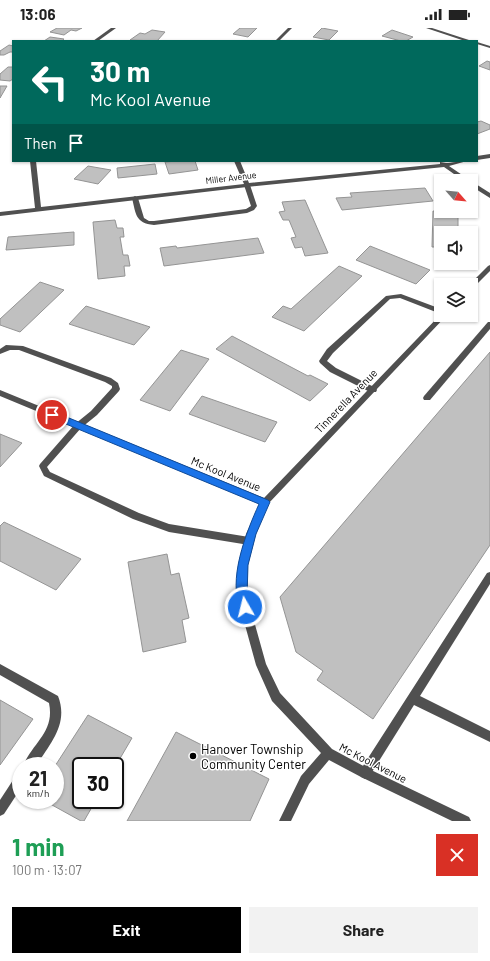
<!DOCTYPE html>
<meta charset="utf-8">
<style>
:root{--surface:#fff;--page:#f2f2f2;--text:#222;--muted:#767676;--accent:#000}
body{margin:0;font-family:Barlow,sans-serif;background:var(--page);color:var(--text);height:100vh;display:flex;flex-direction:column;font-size:15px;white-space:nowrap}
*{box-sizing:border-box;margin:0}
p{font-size:13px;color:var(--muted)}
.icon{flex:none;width:22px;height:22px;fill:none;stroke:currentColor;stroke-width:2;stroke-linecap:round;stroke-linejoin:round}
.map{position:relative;height:793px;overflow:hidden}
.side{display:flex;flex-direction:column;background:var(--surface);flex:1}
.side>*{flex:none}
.guide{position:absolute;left:12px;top:12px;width:466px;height:122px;border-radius:0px;box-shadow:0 1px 3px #0004;background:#00695c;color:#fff;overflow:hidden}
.needle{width:26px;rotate:117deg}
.fabs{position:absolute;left:434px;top:146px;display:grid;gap:8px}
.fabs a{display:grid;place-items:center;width:44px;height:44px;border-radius:0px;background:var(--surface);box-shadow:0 1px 3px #0004;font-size:20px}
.speed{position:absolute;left:12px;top:729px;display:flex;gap:8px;font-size:20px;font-weight:700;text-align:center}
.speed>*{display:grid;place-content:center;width:52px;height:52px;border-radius:50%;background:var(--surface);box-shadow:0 1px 3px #0004;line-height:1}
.speed small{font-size:10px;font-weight:400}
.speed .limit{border:2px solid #111;border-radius:6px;background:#fff;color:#111}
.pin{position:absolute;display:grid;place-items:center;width:34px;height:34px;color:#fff;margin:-17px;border:2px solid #fff;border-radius:50%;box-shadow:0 1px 4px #0007}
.me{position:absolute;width:44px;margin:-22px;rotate:352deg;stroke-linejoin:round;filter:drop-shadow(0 0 3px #0008)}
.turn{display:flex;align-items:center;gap:14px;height:84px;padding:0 12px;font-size:18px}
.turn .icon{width:52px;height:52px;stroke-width:2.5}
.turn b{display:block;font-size:28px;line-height:34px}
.then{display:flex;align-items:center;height:38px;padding:0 12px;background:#0003;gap:8px;font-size:15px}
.round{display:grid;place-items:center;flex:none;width:42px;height:42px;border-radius:0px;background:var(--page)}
.summary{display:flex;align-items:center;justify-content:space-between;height:68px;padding:0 12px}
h1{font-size:24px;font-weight:700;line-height:30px;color:#1e9e55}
.action{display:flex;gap:8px;margin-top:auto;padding:8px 12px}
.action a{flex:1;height:46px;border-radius:0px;background:var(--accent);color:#fff;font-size:16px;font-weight:700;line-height:46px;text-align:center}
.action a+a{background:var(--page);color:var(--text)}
.status{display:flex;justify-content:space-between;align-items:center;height:28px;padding:0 20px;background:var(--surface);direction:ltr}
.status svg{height:11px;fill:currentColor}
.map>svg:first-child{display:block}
.building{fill:#c0c0c0;stroke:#949494}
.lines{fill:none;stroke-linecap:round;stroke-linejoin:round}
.service{fill:#505050;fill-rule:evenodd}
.minor{fill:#505050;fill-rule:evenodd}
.route{fill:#1a73e8;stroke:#114b97}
.poi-dot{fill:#000;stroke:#fff;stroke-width:1.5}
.labels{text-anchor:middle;stroke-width:3;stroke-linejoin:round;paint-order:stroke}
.far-street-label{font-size:9px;fill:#000;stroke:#fff}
.street-label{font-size:11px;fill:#000;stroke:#fff}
.near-poi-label{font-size:13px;fill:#000;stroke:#fff;text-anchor:start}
</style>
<div class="status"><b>13:06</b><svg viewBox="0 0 49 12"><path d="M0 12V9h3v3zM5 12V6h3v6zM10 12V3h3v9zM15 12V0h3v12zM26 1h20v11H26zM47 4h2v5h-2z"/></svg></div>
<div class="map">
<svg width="490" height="793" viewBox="0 0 490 793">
<rect width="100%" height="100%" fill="#fff"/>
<!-- building -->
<g class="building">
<polygon points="57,0 82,0 76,3 71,2 64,7 50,4"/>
<polygon points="240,0 257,0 248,9 233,6"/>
<polygon points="322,0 338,3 329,12 313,9"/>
<polygon points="152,2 165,4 157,13 130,12 140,5 145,6"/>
<polygon points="392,2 413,9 406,13 401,13 382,8"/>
<polygon points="50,9 64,11 62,13 44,13"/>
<polygon points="9,17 13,18 13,24 10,24 4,27 0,27 0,23"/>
<polygon points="487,33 490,34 490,42 479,38"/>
<polygon points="8,39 13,39 13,51 10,53 0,52 0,46"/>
<polygon points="0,58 7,58 0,70"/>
<polygon points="481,93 490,97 490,101 477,106 477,94"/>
<polygon points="177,133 195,133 198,142 169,146 165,134"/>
<polygon points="155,136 157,146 118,150 117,140"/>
<polygon points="88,138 111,142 98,156 74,151"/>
<polygon points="425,160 433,173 342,182 336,170 352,169 350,165"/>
<polygon points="305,172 328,225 305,228 302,219 295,220 291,210 296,209 289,192 283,192 279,184 285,183 282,174"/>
<polygon points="433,183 458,185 458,205 441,205 441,219 432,219"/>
<polygon points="115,192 117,200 123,200 124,209 120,209 123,227 128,227 130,238 124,238 125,248 98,251 93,194"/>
<polygon points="74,204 74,217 6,222 8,209"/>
<polygon points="258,210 264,225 164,238 160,220 176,218 177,220"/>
<polygon points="370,218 430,242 416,256 356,232"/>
<polygon points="339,238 362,248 304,303 272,289 283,278 291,281"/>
<polygon points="40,254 64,262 20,304 0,297 0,291"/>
<polygon points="86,278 150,299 134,317 69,296"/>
<polygon points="232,308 308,348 310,347 328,356 310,373 216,321"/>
<polygon points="181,322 209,331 170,383 140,372"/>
<polygon points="490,324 490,517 373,691 317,652 323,643 296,624 280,569"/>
<polygon points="202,368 277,394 265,414 189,386"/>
<polygon points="0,406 22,415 0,439"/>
<polygon points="4,494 81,531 56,562 0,533 0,498"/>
<polygon points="167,526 171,547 179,545 189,590 182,592 186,614 143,624 128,534"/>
<polygon points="0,672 33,691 0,737"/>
<polygon points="88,687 132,710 115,739 115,738 81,738 81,772 96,772 84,793 81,793 43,772 55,772 55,738"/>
<polygon points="176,704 269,751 250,793 127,793"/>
</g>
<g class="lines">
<!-- service -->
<g class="service">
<path d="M247,155L250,157L257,178L254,182L247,185L154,197C135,195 136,186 132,170L135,168L138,170L144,190L149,193H154L246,181L251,178L244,157Z"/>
<polygon points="401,266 441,281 441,286 400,270 390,271 333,325 327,333 336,340 376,360 377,362 376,364 370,364 330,344 320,335 319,333 327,321 386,268"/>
<polygon points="488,294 490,294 490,301 430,372 424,372 423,370 424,368"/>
<polygon points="6,317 23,318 111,350 118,355 120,361 119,363 97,387 81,400 47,439 50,444 139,485 169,496 249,509 252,510 254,513 252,516 249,517 169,504 133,491 44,448 39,438 40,436 75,396 91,383 112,360 112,358 105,354 19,322 10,322 0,326 0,321"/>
<polygon points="490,544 490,556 420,668 490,703 490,714 414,677 369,749 365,751 361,749 359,745 361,741 487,545"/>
<path d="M0,636L58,668C69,696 50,716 36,738H23C33,714 55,704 49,675L0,647Z"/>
<polygon points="21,744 21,760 4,786 0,788 0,772 17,746"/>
</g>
<!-- minor -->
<g class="minor">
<polygon points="111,0 116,0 98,13 93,13"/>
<polygon points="288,0 292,0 279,13 275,13"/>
<polygon points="426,0 432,0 472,13 465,13"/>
<polygon points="477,14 490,18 490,20 477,16"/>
<polygon points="490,126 490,130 477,132 477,128"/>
<path d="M30,133H36L41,179L244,156L234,133H240L249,155L440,136V134C442,134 444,135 446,135C451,135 461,133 467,133L449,138L471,153H464L444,139L247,159L0,188V184L35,180Z"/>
<polygon points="471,153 490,165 490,170 471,158"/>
<polygon points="490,237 490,243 473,260 471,261 471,257 469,257 488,238"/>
<polygon points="441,286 447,287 268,476 256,506 248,537 247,568 266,636 280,665 332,721 369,741 469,789 471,793 452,793 361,749 329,732 309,756 291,793 279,793 301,748 321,725 272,673 256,637 237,568 238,537 246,506 260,476 0,368 0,362 264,470"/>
</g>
</g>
<!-- route -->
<path class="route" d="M52,383L268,472L270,474L256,506L248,537L247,568L250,579L249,583L245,584L241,583C227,552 246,505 259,476L49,389L47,387Z"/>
<!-- markers -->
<circle class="poi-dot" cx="193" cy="728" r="4"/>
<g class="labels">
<!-- far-street labels -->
<g class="far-street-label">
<text transform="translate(231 150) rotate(-7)" y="3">Miller Avenue</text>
</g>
<!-- street labels -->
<g class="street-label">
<text transform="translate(346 373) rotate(-46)" y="4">Tinnerella Avenue</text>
<text transform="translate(226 446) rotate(22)" y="4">Mc Kool Avenue</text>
<text transform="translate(373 735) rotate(27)" y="4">Mc Kool Avenue</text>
</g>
<!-- near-poi labels -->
<g class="near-poi-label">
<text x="201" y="726">Hanover Township<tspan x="201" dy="15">Community Center</tspan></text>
</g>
</g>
</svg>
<div class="fabs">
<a><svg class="needle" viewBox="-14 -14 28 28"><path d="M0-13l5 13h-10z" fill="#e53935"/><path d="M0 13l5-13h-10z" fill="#767676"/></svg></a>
<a><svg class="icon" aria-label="sound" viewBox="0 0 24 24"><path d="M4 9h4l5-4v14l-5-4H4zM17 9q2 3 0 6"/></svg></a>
<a><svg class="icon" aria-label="layers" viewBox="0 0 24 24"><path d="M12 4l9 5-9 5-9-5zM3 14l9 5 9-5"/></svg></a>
</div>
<div class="speed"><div>21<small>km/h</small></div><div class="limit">30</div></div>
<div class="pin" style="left:52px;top:387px;background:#d93025"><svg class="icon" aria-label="arrive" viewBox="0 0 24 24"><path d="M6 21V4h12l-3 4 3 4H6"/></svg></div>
<svg class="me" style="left:245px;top:579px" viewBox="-20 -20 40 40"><circle r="17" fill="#1a73e8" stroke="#fff" stroke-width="3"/><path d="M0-11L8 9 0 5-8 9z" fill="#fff"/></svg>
<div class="guide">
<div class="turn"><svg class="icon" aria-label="left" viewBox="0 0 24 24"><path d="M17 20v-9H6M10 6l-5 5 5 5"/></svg><div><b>30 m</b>Mc Kool Avenue</div></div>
<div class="then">Then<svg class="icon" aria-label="arrive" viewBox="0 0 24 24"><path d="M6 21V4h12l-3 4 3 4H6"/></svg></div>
</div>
</div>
<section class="side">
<div class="summary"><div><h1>1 min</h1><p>100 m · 13:07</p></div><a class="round" style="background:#d93025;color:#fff"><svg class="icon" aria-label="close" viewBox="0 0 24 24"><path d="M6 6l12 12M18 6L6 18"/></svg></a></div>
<div class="action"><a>Exit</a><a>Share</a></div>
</section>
